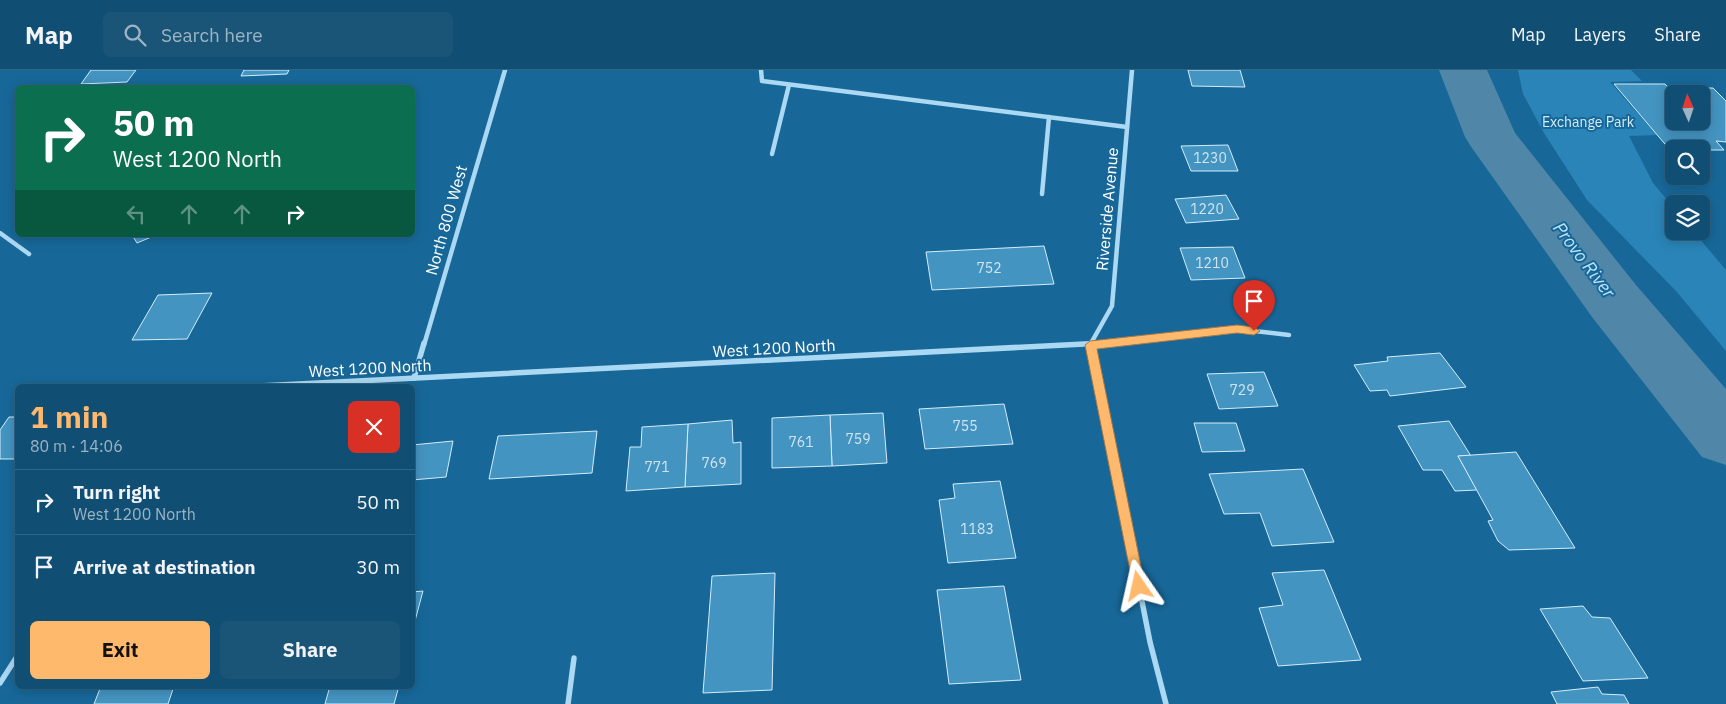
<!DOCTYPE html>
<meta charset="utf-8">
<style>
:root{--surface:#114e73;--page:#1a5578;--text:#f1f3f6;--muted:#9cb4c4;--line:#306585;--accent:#ffb96c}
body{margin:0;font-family:"IBM Plex Sans",sans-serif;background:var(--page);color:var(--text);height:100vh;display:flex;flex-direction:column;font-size:19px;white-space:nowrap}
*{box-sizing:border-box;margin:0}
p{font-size:16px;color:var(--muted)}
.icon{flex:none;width:28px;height:28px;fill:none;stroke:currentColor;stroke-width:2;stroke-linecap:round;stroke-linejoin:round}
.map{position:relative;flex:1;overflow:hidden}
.panel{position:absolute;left:15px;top:314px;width:400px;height:305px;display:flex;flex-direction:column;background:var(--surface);border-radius:8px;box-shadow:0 2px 12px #0003,0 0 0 1px var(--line)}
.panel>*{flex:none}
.hud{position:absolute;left:15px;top:15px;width:400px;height:152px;border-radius:8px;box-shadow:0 2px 12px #0003,0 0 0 1px var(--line);background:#0b6e4f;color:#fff;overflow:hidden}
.needle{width:32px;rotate:357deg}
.tools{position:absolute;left:1665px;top:15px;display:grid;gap:10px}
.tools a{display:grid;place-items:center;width:45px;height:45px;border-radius:8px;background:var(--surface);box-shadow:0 2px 12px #0003,0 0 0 1px var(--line);font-size:25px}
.pin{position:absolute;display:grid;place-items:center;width:42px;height:42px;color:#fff;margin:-51px -21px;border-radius:50% 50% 50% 0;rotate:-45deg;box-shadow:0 0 5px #0007}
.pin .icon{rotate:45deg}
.me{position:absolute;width:55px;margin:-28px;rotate:349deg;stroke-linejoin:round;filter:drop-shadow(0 0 4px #0008)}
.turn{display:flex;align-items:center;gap:18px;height:105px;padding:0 15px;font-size:22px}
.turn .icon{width:65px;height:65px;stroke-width:2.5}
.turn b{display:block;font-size:35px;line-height:42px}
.lanes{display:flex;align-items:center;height:48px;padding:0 15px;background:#0003;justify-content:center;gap:25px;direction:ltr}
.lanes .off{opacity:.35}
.round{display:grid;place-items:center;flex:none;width:52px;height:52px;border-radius:8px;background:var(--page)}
.summary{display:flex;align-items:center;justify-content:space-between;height:85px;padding:0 15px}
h1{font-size:30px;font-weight:800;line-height:38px;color:var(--accent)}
.primary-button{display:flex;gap:10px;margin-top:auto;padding:10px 15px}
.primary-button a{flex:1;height:58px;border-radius:8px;background:var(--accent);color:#111;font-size:20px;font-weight:800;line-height:58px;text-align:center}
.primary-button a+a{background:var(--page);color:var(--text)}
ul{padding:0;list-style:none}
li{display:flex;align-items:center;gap:15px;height:65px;padding:0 15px;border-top:1px solid var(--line)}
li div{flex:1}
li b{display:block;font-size:19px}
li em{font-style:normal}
header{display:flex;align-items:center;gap:30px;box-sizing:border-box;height:70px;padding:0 25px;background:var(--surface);border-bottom:1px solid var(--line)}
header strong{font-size:24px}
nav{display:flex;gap:28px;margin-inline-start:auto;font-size:18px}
.search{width:350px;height:45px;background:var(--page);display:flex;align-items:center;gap:12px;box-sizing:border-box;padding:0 18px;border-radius:8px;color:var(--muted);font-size:19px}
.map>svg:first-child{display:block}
.green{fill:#2a84b7}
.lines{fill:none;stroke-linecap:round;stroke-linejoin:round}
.river{fill:#5087a8;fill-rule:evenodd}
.building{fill:#4494c1;stroke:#d3edfc}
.minor-far1{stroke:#abd8f2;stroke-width:4.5}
.minor{stroke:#abd8f2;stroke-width:5.5}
.route{fill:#ffb96c;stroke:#a67846}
.labels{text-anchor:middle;stroke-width:4;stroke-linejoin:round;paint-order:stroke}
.far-park-label{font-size:14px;fill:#d3edfc;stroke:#176899}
.number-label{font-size:14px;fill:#d0e4f0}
.street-label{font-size:16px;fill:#fff;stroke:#176899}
.water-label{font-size:18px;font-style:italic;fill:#bfe4f9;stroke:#176899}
</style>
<header>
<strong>Map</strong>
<div class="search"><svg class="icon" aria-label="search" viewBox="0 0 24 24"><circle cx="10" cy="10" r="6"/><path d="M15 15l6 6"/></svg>Search here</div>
<nav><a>Map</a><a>Layers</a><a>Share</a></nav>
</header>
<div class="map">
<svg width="1726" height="634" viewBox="0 0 1726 634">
<rect width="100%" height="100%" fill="#176899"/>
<!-- green -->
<polygon class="green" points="1518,0 1631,0 1642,11 1610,12 1657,65 1629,66 1653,113 1674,138 1674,161 1693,161 1726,200 1726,281 1676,221 1587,130 1544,63 1523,24"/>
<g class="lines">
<!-- river -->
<polygon class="river" points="1439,0 1487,0 1515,63 1636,215 1726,319 1726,395 1702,387 1592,247 1472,78 1465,67"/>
</g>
<!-- building -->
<g class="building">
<polygon points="91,0 136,0 127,12 81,14"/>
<polygon points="244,0 289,0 287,4 241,6"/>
<polygon points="1188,0 1240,0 1245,17 1192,16"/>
<polygon points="1614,14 1665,14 1674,24 1674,51 1701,51 1701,24 1679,24 1674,18 1713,18 1726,31 1726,72 1716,71 1724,80 1670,80"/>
<polygon points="1228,75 1238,101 1191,101 1181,76"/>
<polygon points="1226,125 1239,149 1186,153 1175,129"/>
<polygon points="132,165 156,165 137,173"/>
<polygon points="1044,176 1054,214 932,220 926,182"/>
<polygon points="1233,177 1245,208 1191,210 1180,178"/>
<polygon points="212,223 187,269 132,270 158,225"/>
<polygon points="1440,283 1466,317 1390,326 1387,320 1370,321 1354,295 1388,291 1387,287"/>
<polygon points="1264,302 1278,336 1219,339 1207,304"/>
<polygon points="1004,334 1013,374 925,379 919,339"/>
<polygon points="883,343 887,393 832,396 830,345"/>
<polygon points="830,345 832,396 772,398 772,348"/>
<polygon points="9,347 18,347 18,389 0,389 0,360"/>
<polygon points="732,350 733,373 741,372 741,414 685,417 688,354"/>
<polygon points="1449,351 1471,386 1458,386 1477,420 1455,421 1442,400 1423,400 1398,356"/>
<polygon points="1194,353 1236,353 1245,381 1202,382"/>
<polygon points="688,354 685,417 626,421 630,377 641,377 642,357"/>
<polygon points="597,361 592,403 489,409 498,366"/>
<polygon points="453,371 446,407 412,410 412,375"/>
<polygon points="1516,382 1575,478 1509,480 1498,471 1488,451 1493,450 1458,386"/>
<polygon points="1303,399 1334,472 1272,476 1260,443 1224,444 1209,404"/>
<polygon points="1000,411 1016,488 948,493 939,430 955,428 953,414"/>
<polygon points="1324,500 1361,590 1278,596 1259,538 1283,535 1272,503"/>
<polygon points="775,503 772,620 703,623 712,506"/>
<polygon points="1004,516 1021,610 949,614 937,520"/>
<polygon points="423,521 412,562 412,522"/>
<polygon points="1583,536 1592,547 1610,548 1648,608 1583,611 1540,539"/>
<polygon points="101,616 174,616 168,634 94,634"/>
<polygon points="330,616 399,616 394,634 325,634"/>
<polygon points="1598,617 1602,624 1624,625 1629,634 1557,634 1551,622"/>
</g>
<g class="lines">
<!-- minor-far1 -->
<g class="minor-far1">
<polyline points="761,0 762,11 1127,57"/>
<polyline points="772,84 789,15"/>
<polyline points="1042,124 1049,47"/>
<polyline points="0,163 29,184"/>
<polyline points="424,275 505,0"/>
<polyline points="1090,275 1112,236 1132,0"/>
<polyline points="1093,275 1237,259 1289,265"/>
</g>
<!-- minor -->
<g class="minor">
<polyline points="1091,273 1150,572 1166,634"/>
<polyline points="414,308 424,273"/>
<polyline points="259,316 1104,273"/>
<polyline points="0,613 18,585"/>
<polyline points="568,634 574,588"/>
</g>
</g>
<!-- route -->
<polygon class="route" points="1237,255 1254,257 1260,261 1254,265 1237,263 1097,279 1145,516 1143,521 1139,522 1134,521 1085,275 1090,271"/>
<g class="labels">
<!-- far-park labels -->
<g class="far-park-label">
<text x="1588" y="57">Exchange Park</text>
</g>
<!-- number labels -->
<g class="number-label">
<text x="1210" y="93">1230</text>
<text x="1207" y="144">1220</text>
<text x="1212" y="198">1210</text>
<text x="989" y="203">752</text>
<text x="1242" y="325">729</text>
<text x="965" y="361">755</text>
<text x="858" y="374">759</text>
<text x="801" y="377">761</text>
<text x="714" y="398">769</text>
<text x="657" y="402">771</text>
<text x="977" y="464">1183</text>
</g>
<!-- street labels -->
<g class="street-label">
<text transform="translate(1107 139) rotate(-85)" y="6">Riverside Avenue</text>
<text transform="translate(446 150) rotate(-74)" y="6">North 800 West</text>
<text transform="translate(774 278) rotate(-3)" y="6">West 1200 North</text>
<text transform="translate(370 298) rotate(-3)" y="6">West 1200 North</text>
</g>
<!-- water labels -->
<g class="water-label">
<text transform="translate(1584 190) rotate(53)" y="6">Provo River</text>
</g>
</g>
</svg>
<div class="tools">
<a><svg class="needle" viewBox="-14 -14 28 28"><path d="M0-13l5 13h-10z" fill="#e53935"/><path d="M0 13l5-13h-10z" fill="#9cb4c4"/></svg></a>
<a><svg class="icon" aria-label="search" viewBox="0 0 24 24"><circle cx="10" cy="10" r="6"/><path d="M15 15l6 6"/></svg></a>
<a><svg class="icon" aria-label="layers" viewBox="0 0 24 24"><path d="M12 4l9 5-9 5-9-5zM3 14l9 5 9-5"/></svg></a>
</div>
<div class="pin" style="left:1254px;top:261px;background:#d93025"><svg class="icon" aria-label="arrive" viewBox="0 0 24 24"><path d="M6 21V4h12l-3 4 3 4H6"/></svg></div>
<svg class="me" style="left:1139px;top:516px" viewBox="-20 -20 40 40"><path d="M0-17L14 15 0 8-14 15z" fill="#ffb96c" stroke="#fff" stroke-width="4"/></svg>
<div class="hud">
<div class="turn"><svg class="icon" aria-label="right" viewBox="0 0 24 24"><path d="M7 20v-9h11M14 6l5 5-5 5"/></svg><div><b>50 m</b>West 1200 North</div></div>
<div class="lanes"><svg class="icon off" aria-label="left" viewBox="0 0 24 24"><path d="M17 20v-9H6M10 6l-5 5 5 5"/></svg><svg class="icon off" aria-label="ahead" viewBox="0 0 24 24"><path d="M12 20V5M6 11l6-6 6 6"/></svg><svg class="icon off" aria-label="ahead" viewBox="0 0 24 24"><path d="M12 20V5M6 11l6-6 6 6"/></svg><svg class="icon" aria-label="right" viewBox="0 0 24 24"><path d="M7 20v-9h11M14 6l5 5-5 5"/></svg></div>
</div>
<section class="panel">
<div class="summary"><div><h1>1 min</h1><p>80 m · 14:06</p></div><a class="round" style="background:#d93025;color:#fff"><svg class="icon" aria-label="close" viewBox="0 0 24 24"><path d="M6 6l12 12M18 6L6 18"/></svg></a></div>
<ul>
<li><svg class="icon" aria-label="right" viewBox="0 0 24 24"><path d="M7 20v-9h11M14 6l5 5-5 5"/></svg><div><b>Turn right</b><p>West 1200 North</p></div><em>50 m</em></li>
<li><svg class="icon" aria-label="arrive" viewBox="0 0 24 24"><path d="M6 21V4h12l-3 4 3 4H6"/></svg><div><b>Arrive at destination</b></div><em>30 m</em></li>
</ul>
<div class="primary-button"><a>Exit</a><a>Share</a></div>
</section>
</div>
